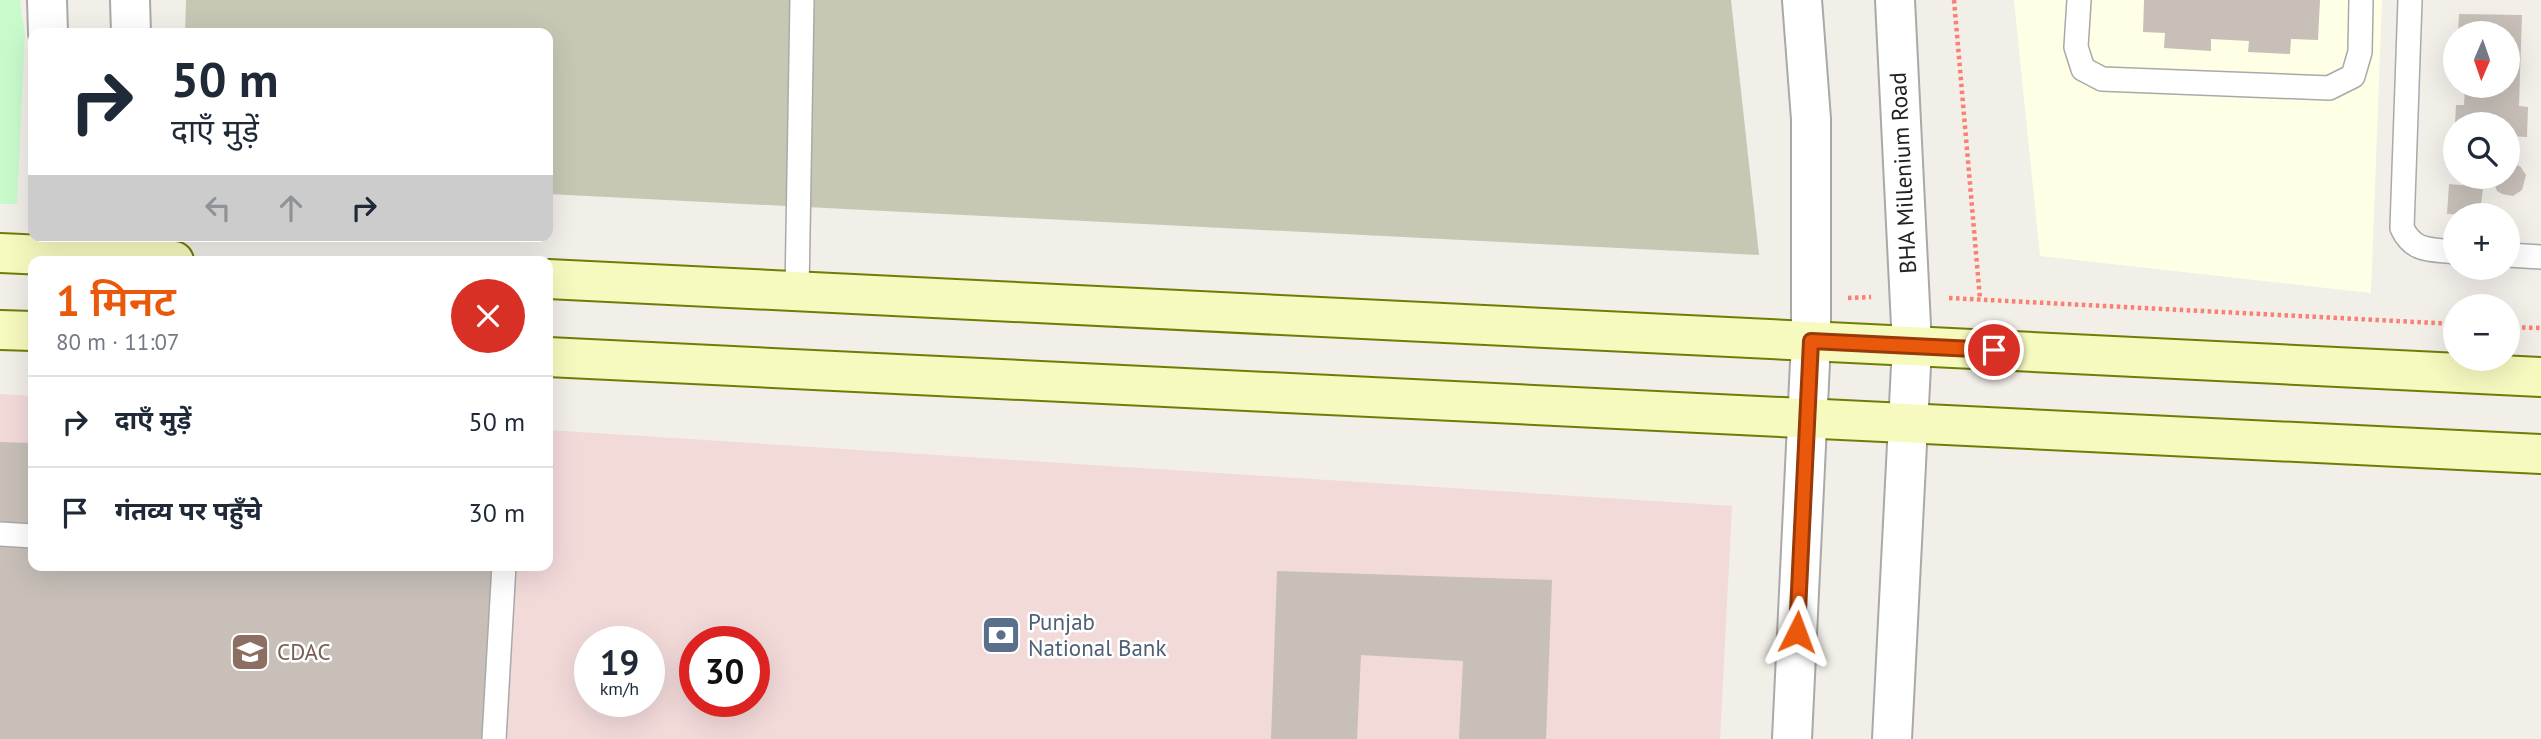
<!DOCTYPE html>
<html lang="hi">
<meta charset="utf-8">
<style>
:root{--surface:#fff;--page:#f2f2f3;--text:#1f2937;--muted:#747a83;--line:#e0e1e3;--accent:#ea580c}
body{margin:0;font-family:"PT Sans","Noto Sans Devanagari",sans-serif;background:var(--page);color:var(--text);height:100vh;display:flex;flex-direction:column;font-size:26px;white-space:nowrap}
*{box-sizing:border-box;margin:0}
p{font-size:23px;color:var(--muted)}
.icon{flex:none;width:38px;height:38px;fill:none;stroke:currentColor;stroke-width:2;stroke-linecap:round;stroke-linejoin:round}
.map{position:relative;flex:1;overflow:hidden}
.side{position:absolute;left:28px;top:256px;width:525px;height:315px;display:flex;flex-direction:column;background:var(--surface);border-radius:14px;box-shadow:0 7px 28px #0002}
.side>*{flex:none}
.banner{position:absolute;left:28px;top:28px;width:525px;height:214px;border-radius:14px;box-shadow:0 7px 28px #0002;background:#fff;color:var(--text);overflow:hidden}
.needle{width:46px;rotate:182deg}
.fabs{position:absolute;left:2443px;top:21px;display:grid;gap:14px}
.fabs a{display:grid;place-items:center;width:77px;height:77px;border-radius:50%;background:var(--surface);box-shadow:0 7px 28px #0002;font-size:35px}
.speed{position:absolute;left:574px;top:626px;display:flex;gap:14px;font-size:35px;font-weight:700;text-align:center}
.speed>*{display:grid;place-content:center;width:91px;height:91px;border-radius:50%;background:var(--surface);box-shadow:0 7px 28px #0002;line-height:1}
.speed small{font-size:18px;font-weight:400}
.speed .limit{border:10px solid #d22;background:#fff;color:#111}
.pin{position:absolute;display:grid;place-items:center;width:60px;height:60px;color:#fff;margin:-30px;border:4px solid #fff;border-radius:50%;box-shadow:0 2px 7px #0007}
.me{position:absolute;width:77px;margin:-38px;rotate:3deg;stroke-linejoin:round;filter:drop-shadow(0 0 5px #0008)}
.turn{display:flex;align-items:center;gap:24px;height:147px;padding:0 28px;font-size:32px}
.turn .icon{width:91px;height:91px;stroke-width:2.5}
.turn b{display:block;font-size:49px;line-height:60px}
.lanes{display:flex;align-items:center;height:66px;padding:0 28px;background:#0003;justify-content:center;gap:35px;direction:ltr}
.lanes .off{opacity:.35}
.round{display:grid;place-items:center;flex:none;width:74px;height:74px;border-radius:37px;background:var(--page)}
.head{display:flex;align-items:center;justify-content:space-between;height:119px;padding:0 28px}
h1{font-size:42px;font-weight:600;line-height:52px;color:var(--accent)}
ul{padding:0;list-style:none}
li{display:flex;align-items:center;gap:21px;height:91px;padding:0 28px;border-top:2px solid var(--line)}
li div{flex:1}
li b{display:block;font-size:26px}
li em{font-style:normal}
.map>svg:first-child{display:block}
.commercial{fill:#f2dad9;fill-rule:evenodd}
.education{fill:#ffffe5}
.construction{fill:#c7c7b4}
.park{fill:#c8facc}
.building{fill:#c7bfb8}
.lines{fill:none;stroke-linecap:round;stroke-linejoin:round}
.lane-casing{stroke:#a9a9a9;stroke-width:26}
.street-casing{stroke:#a9a9a9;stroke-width:42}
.secondary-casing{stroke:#707d05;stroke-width:42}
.path{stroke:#fa8072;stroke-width:4.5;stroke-dasharray:3.5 3.5;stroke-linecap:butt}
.lane{stroke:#fff;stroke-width:23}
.street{stroke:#fff;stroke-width:38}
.secondary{stroke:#f7fabf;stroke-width:38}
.route-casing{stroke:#983908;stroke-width:18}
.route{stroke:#ea580c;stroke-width:12}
.labels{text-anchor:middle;stroke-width:5;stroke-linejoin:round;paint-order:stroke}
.street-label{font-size:23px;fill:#222;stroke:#fff}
.service-label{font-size:23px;fill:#4e5e75;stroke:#fff;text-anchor:start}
.education-label{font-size:23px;fill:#785e54;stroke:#fff;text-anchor:start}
</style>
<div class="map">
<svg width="2541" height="739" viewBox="0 0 2541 739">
<rect width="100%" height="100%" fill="#f2efe9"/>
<!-- commercial -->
<path class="commercial" d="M0,394L33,396V565H548V430L1732,506L1720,739H0ZM590,642H649V702H590ZM695,642H754V702H695Z"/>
<!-- education -->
<polygon class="education" points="2014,0 2382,0 2371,293 2040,256"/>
<!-- construction -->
<polygon class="construction" points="186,0 1731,0 1759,255 548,194 548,33 185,33"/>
<!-- park -->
<polygon class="park" points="0,0 20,0 25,35 17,204 0,204"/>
<!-- building -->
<g class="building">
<polygon points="2144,0 2320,0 2318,40 2291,39 2290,54 2248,52 2249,41 2211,39 2211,51 2164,48 2165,33 2143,32"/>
<polygon points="2459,14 2522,15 2519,106 2528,107 2527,137 2508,136 2508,124 2455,124 2456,105 2464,105 2465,86 2508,86 2508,33 2458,33"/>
<polygon points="2508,163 2520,166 2526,175 2522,190 2513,196 2502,194 2497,191 2493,181 2494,177 2508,177"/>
<polygon points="2449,184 2483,187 2480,215 2447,214"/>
<polygon points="0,442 33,443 33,565 504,565 494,739 0,739"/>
<polygon points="1277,571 1552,580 1546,739 1459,739 1463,661 1361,655 1357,739 1271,739"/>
</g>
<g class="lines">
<!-- lane casing -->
<g class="lane-casing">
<g id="lane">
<polyline points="2079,0 2076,47 2083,69 2102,79 2329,88 2353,76 2360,52 2361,0"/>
<path d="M2410,0L2402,228C2414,253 2431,249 2455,252"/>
<polyline points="2508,255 2541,257"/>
<polyline points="797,292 802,0"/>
<polyline points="0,534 33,536"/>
<polyline points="494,739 504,565"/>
</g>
</g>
<!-- street casing -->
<g class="street-casing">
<g id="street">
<polyline points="47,0 48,33"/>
<polyline points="130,0 131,33"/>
<polyline points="1792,739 1811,341 1811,119 1802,0"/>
<polyline points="1892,739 1912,346 1895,0"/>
</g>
</g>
<!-- secondary casing -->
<g class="secondary-casing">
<g id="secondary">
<polyline points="0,253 174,261"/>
<polyline points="548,279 2541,377"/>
<polyline points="0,330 33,331"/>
<polyline points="548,357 2541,454"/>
</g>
</g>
<!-- path -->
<g class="path">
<polyline points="1954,0 1980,299"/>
<polyline points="487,236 539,239"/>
<polyline points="1848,298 1871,297"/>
<polyline points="1949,298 2455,324"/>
<polyline points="2508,327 2541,328"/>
</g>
<!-- lane -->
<use href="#lane" class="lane"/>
<!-- street -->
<use href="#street" class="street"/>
<!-- secondary -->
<use href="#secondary" class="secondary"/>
</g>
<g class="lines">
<!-- route casing -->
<g class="route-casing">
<polyline id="route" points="1797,632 1811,341 1994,350"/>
</g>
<!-- route -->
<use href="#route" class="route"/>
</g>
<!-- icons -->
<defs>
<g id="bank-square" transform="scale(2.0125)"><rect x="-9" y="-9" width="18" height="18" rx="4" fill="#5c6f8a" stroke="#fff"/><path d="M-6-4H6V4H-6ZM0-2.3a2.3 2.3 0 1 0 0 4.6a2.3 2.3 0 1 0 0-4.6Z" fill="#fff"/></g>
<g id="university-square" transform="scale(2.0125)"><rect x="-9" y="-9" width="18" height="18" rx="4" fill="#8d6e63" stroke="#fff"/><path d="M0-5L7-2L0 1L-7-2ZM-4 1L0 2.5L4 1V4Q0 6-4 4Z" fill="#fff"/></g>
</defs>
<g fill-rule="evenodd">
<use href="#bank-square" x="1001" y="635"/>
<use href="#university-square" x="250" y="652"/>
</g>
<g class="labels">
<!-- street labels -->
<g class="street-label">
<text transform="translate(1903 173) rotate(-93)" y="8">BHA Millenium Road</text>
</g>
<!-- service labels -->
<g class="service-label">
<text x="1028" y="630">Punjab<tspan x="1028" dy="26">National Bank</tspan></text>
</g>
<!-- education labels -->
<g class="education-label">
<text x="277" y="660">CDAC</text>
</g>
</g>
</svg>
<div class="fabs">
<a><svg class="needle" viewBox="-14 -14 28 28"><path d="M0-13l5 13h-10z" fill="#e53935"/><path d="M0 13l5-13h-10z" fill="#747a83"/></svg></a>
<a><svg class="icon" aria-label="search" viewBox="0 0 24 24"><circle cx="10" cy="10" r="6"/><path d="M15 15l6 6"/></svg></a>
<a>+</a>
<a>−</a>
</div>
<div class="speed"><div>19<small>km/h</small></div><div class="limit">30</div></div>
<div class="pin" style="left:1994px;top:350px;background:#d93025"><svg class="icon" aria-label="arrive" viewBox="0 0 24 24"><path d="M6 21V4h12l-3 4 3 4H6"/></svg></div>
<svg class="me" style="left:1797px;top:632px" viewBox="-20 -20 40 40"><path d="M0-17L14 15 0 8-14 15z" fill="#ea580c" stroke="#fff" stroke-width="4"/></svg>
<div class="banner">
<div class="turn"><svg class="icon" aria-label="right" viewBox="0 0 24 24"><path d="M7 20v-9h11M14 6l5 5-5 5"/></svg><div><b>50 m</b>दाएँ मुड़ें</div></div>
<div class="lanes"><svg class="icon off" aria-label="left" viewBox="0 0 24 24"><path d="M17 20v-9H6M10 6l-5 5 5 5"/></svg><svg class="icon off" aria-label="ahead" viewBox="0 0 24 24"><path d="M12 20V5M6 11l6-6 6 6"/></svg><svg class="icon" aria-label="right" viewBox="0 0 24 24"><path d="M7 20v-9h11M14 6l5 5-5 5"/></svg></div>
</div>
<section class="side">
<div class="head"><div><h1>1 मिनट</h1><p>80 m · 11:07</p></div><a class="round" style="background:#d93025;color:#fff"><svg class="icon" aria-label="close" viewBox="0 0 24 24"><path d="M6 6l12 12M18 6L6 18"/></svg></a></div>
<ul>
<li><svg class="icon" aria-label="right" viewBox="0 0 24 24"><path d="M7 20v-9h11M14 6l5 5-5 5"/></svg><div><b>दाएँ मुड़ें</b></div><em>50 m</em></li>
<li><svg class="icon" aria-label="arrive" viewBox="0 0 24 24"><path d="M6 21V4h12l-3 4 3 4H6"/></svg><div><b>गंतव्य पर पहुँचे</b></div><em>30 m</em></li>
</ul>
</section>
</div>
